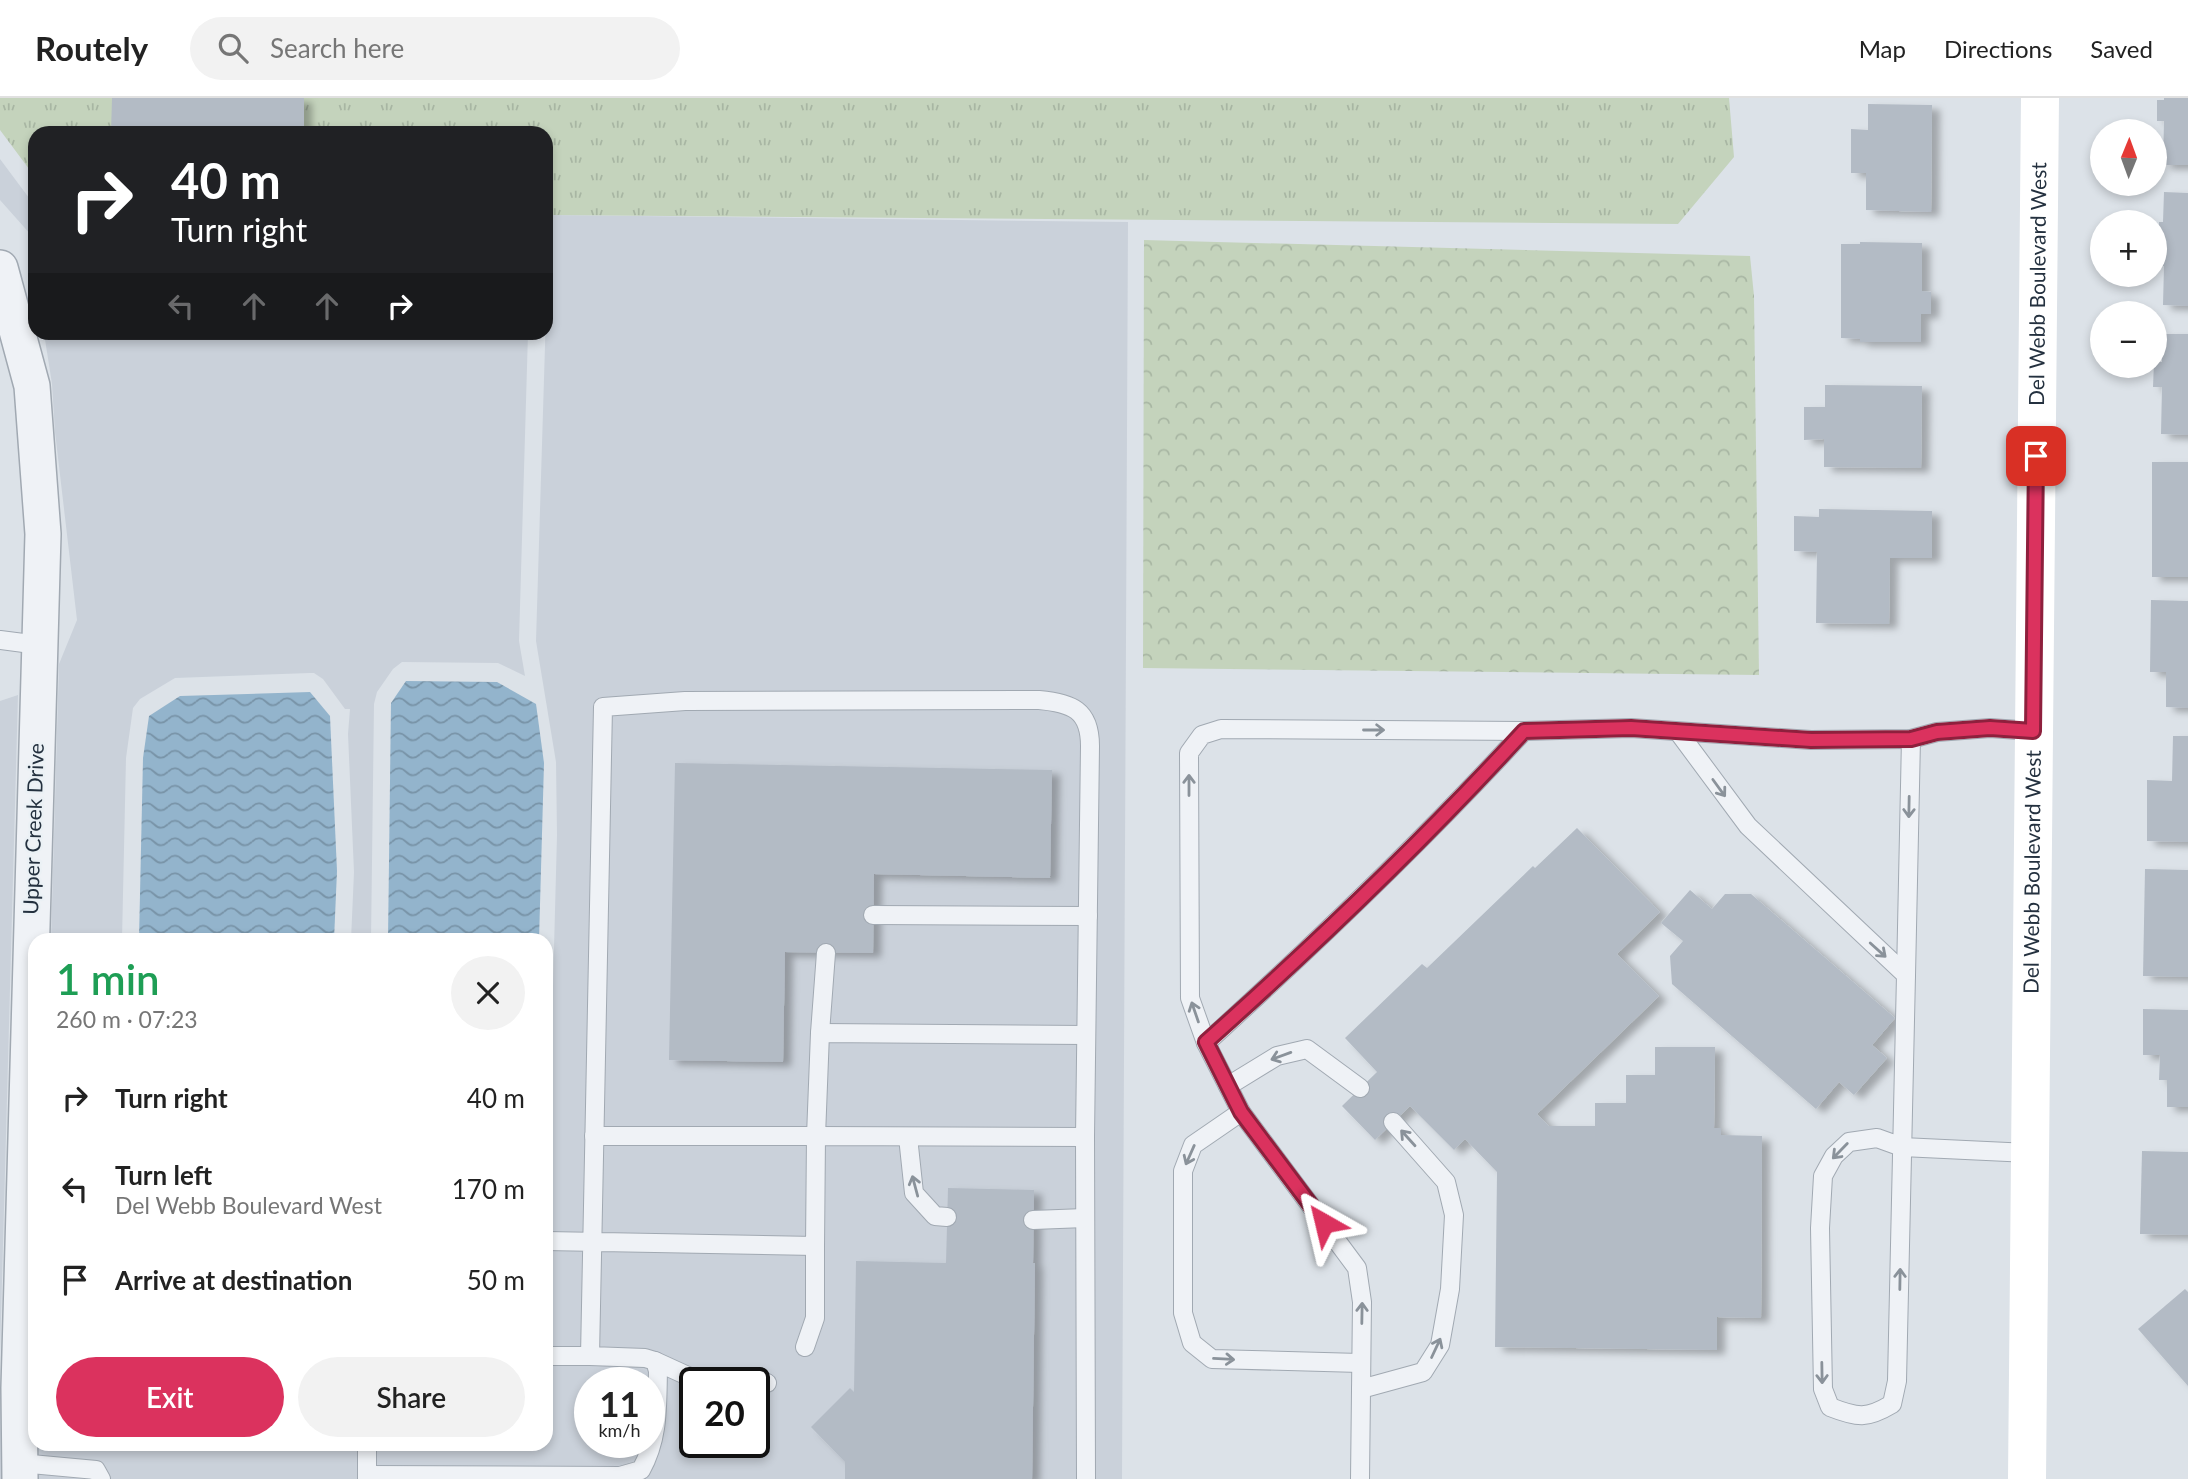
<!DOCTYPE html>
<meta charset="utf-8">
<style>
:root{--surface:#fff;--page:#f2f2f2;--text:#222;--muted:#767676;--line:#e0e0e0;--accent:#db325e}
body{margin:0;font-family:Lato,sans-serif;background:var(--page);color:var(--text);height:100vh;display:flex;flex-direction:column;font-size:26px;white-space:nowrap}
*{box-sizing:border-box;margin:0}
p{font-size:23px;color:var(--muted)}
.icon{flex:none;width:38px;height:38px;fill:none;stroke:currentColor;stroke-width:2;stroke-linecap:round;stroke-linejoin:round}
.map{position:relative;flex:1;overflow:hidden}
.details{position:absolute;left:28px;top:835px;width:525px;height:518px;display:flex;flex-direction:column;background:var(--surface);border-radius:21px;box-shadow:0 4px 10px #0003}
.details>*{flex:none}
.guide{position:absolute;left:28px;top:28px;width:525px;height:214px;border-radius:21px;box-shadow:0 4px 10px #0003;background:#202124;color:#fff;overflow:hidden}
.needle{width:46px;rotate:1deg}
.fabs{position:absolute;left:2090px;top:21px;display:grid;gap:14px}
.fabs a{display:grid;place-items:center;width:77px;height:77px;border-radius:50%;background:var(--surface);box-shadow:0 4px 10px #0003;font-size:35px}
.speed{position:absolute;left:574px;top:1269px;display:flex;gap:14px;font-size:35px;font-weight:700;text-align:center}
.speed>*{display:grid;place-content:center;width:91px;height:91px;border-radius:50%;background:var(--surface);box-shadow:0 4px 10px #0003;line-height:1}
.speed small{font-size:18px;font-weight:400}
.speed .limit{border:4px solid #111;border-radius:10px;background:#fff;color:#111}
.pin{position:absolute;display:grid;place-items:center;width:60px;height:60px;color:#fff;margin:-30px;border-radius:14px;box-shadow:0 4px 10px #0006}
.me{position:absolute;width:77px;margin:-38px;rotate:323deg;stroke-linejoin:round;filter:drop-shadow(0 0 5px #0008)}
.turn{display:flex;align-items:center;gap:24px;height:147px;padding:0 28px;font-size:32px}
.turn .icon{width:91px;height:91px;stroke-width:2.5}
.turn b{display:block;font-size:49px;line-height:60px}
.lanes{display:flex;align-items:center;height:66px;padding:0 28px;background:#0003;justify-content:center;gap:35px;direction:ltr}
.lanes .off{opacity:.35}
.round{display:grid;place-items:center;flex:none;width:74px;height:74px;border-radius:37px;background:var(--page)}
.headline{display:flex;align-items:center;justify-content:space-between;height:119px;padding:0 28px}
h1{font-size:42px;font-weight:600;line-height:52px;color:#1e9e55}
.action{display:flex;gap:14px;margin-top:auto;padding:14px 28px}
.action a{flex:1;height:80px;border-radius:42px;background:var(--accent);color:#fff;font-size:28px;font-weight:600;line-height:80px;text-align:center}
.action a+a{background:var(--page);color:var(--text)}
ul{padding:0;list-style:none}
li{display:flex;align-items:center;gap:21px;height:91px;padding:0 28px}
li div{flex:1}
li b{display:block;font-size:26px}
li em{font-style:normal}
header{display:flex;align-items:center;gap:42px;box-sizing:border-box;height:98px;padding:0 35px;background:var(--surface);border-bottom:2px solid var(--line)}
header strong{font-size:33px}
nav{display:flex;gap:38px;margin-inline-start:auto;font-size:24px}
.search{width:490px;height:63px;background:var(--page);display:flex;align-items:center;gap:18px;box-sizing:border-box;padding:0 24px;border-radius:38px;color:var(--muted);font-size:26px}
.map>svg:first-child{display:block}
.built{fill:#cad1da;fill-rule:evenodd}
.grass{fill:url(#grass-tufts)}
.forest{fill:url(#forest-crowns)}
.water{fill:url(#water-waves)}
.building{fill:#b3bbc5;filter:url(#shadow)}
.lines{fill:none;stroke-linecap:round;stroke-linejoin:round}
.lane-casing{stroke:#a1a9b2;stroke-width:20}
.street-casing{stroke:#a1a9b2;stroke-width:38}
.lane{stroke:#eff2f6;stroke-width:18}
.street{stroke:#eff2f6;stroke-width:35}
.secondary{stroke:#fff;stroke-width:38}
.oneway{stroke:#8a929a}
.route-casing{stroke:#8e203d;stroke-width:18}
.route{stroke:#db325e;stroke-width:12}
.labels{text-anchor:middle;stroke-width:5;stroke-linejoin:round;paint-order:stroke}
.street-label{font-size:21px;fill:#24313f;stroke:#ebf1f5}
</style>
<header>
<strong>Routely</strong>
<div class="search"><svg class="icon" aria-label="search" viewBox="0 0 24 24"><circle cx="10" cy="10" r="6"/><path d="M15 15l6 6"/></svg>Search here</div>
<nav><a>Map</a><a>Directions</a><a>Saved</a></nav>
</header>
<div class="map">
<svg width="2188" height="1381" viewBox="0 0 2188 1381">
<defs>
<pattern id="grass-tufts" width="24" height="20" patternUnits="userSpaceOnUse" patternTransform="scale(1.75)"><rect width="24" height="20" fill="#c4d3bc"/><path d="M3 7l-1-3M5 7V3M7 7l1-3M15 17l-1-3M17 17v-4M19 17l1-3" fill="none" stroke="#a8b6a3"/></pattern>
<pattern id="forest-crowns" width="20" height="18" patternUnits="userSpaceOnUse" patternTransform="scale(1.75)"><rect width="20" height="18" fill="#c4d3bc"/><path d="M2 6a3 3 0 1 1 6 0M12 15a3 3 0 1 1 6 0" fill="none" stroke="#a8b6a3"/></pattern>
<pattern id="water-waves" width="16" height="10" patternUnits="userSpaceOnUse" patternTransform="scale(1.75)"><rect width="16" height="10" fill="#93b4cc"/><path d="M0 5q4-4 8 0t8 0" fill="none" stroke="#7893a7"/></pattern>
<filter id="shadow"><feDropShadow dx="8" dy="4.5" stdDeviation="3.5" flood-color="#0004"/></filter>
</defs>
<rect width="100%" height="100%" fill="#dce2e8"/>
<!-- built -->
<g class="built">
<polygon points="0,61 35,108 35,160 32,138 0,102"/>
<path d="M549,117L1128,124L1122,1381H0V1299L35,1300V1346H546V1079L548,1078L557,737L556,664L536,543ZM590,1284H649V1344H590ZM695,1284H754V1344H695Z"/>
<polygon points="44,235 528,235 519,543 525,578 498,565 402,564 393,571 377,594 374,606 371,842 351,842 354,774 348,636 350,611 345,611 323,581 314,575 310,575 175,580 140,601 133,610 126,660 122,842 51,842 59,566 77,522 55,334 52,286"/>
<polygon points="18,597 0,1257 0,603"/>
</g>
<!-- grass -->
<polygon class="grass" points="0,0 1729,0 1734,59 1678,126 546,117 546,35 35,35 35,79 0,32"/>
<!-- forest -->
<polygon class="forest" points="1144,142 1750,158 1754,198 1759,577 1143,570"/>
<!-- water -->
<g class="water">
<polygon points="406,583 497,584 536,606 544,665 539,842 388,842 391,605"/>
<polygon points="310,594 330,618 337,773 334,842 139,842 143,660 149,618 180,598"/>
</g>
<!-- building -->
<g class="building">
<polygon points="112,0 304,0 304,35 111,35"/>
<polygon points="2164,0 2188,0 2188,67 2163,67 2164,23 2157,23 2157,2 2164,2"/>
<polygon points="1868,6 1932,7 1931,114 1866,112 1866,75 1851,75 1851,31 1868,32"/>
<polygon points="2164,94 2188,95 2188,208 2163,207 2164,168 2158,168 2159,124 2163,124"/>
<polygon points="1860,144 1922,145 1922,193 1931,194 1931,216 1921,216 1921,244 1860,244 1860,241 1841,240 1841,146 1860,146"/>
<polygon points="2162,236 2188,236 2188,337 2161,336 2162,289 2153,289 2154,264 2162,264"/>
<polygon points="1825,287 1922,288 1921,370 1824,369 1824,341 1804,342 1804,309 1825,309"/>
<rect x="2152" y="364" width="36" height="115"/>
<polygon points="1819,411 1932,413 1932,460 1890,460 1889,526 1816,525 1817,454 1794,453 1794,418 1819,419"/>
<polygon points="2151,502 2188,503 2188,610 2166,609 2166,574 2150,574"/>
<polygon points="2173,638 2188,638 2188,744 2147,743 2147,682 2172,683"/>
<polygon points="675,665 1052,672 1050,780 874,776 873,855 785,854 783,964 669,962"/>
<polygon points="1577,730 1660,814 1617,856 1659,898 1537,1016 1549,1028 1595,1028 1595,1005 1626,1005 1626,977 1655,977 1655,949 1715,949 1714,1030 1721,1030 1721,1037 1762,1038 1761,1220 1717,1219 1717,1252 1495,1249 1497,1074 1465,1041 1454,1052 1410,1008 1375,1042 1342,1008 1377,974 1345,940 1422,866 1427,870 1533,768 1535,770"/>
<polygon points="2145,771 2188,772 2188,879 2143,878"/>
<polygon points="1690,792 1712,811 1725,796 1751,796 1895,920 1872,947 1887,960 1854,997 1839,984 1816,1011 1672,886 1670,858 1683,843 1661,825"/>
<polygon points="2143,911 2188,912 2188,1009 2167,1009 2167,982 2159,982 2160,957 2143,957"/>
<polygon points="2142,1053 2188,1054 2188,1137 2140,1136"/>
<polygon points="948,1090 1034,1092 1033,1165 1035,1165 1032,1381 845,1381 845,1364 811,1329 850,1290 854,1294 856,1163 946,1165"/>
<polygon points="2185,1191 2188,1194 2188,1288 2138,1231"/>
</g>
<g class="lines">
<!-- lane casing -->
<g class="lane-casing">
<g id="lane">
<polyline points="0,542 39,547"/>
<path d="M1679,635L1748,728L1906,877L1897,1283L1892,1306C1867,1321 1858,1320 1830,1309L1823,1291L1820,1130L1823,1078L1834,1058L1849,1044L1877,1040L1902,1049L2029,1055"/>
<polyline points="873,817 1088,818"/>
<polyline points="1906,877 1911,641"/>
<polyline points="820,935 826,855"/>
<path d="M1206,945C1316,845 1424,742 1524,633"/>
<polyline points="1228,988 1277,958 1307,951 1360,990"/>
<polyline points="1241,1014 1193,1047 1183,1073 1183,1215 1192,1245 1212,1261 1360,1265"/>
<polyline points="594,1038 816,1038 820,935 1086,937"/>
<polyline points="908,1039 914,1095 935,1118 947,1119"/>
<polyline points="1085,1039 1086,1381"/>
<polyline points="1033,1122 1085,1120"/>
<polyline points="805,1249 815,1220 815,1148"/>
<polyline points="546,1258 590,1258"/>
<polyline points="655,1263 701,1284"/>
<polyline points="754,1289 767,1285"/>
<polyline points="1361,1291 1423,1274 1440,1247 1450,1191 1454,1117 1446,1084 1393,1024"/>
<polyline points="20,1365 96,1372 101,1381"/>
<path d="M367,1377L620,1378L641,1372C659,1340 657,1308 658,1273L655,1263L645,1260L590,1258L603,609L685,603L1039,602C1072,605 1090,612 1090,648L1085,1039L816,1038L815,1148L546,1143"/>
<polyline points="367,1381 367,1346"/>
<polyline points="1360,1381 1362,1204 1357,1170 1241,1014 1206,945 1190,900 1189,655 1202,637 1221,631 1524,633 1631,630 1811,642 1911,641 1937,634 1990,630 2033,633"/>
</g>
</g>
<!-- street casing -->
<g class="street-casing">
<polyline id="street" points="0,170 32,288 43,436 19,1290 20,1381"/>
</g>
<!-- lane -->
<use href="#lane" class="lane"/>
<!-- street -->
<use href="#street" class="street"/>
<!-- secondary -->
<path class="secondary" id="s1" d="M2027,1381L2040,0"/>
</g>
<!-- one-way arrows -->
<defs><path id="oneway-shaft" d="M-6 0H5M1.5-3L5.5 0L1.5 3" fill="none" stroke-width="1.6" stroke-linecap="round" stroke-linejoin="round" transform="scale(1.75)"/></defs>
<g class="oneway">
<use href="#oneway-shaft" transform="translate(1374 632)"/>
<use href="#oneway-shaft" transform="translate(1189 687) rotate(-90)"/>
<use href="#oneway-shaft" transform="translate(1719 690) rotate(54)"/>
<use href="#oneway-shaft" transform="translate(1909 709) rotate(91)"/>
<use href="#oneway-shaft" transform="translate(1878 852) rotate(42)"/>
<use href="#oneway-shaft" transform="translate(1195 914) rotate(-109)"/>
<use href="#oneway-shaft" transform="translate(1281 958) rotate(160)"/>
<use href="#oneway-shaft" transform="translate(1408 1040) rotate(-132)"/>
<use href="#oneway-shaft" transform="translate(1840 1053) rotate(134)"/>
<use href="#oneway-shaft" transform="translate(1190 1057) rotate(114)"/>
<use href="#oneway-shaft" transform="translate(915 1088) rotate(-105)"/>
<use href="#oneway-shaft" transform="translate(1900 1181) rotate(-89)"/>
<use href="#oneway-shaft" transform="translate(1362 1215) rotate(-89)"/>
<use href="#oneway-shaft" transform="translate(1436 1250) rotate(-65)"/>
<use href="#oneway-shaft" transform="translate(1224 1261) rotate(3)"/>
<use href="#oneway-shaft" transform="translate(1822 1275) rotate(89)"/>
</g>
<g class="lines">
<!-- route casing -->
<g class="route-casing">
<path id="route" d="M1324,1125L1241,1014L1206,944C1317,845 1424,742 1524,633L1631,630L1811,642L1911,641L1937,634L1990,630L2033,633L2036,358"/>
</g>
<!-- route -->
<use href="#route" class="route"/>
</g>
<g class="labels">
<!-- street labels -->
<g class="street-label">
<text dy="7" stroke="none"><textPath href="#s1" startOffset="1195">Del Webb Boulevard West</textPath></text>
<text transform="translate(34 731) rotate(-88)" y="7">Upper Creek Drive</text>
<text dy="7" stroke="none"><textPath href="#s1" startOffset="607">Del Webb Boulevard West</textPath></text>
</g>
</g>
</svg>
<div class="fabs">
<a><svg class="needle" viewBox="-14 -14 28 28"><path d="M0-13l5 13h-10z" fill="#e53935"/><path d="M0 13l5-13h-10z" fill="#767676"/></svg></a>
<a>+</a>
<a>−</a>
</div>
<div class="speed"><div>11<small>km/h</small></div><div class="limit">20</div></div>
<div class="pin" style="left:2036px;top:358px;background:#d93025"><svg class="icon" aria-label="arrive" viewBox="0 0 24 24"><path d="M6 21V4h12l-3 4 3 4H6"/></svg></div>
<svg class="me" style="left:1324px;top:1125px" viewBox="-20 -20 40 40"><path d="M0-17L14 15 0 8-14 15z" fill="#db325e" stroke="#fff" stroke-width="4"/></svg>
<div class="guide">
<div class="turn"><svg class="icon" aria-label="right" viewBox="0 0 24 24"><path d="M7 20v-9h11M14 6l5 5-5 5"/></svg><div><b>40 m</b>Turn right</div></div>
<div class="lanes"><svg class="icon off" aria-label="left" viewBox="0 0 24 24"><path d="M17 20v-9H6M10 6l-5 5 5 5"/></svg><svg class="icon off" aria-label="ahead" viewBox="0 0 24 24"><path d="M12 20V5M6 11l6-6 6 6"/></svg><svg class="icon off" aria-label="ahead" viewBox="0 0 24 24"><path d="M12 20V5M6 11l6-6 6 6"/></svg><svg class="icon" aria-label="right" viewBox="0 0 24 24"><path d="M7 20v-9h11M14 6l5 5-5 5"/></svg></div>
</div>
<section class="details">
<div class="headline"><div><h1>1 min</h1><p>260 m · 07:23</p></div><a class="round"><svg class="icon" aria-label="close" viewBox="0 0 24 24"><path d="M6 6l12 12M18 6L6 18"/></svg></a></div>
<ul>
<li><svg class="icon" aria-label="right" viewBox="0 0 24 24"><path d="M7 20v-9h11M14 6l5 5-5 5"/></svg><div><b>Turn right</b></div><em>40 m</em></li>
<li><svg class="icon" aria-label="left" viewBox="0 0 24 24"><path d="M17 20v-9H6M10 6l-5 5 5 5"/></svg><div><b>Turn left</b><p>Del Webb Boulevard West</p></div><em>170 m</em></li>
<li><svg class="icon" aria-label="arrive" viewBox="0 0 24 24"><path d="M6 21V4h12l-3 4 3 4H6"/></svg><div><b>Arrive at destination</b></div><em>50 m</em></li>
</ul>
<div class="action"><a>Exit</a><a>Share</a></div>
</section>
</div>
